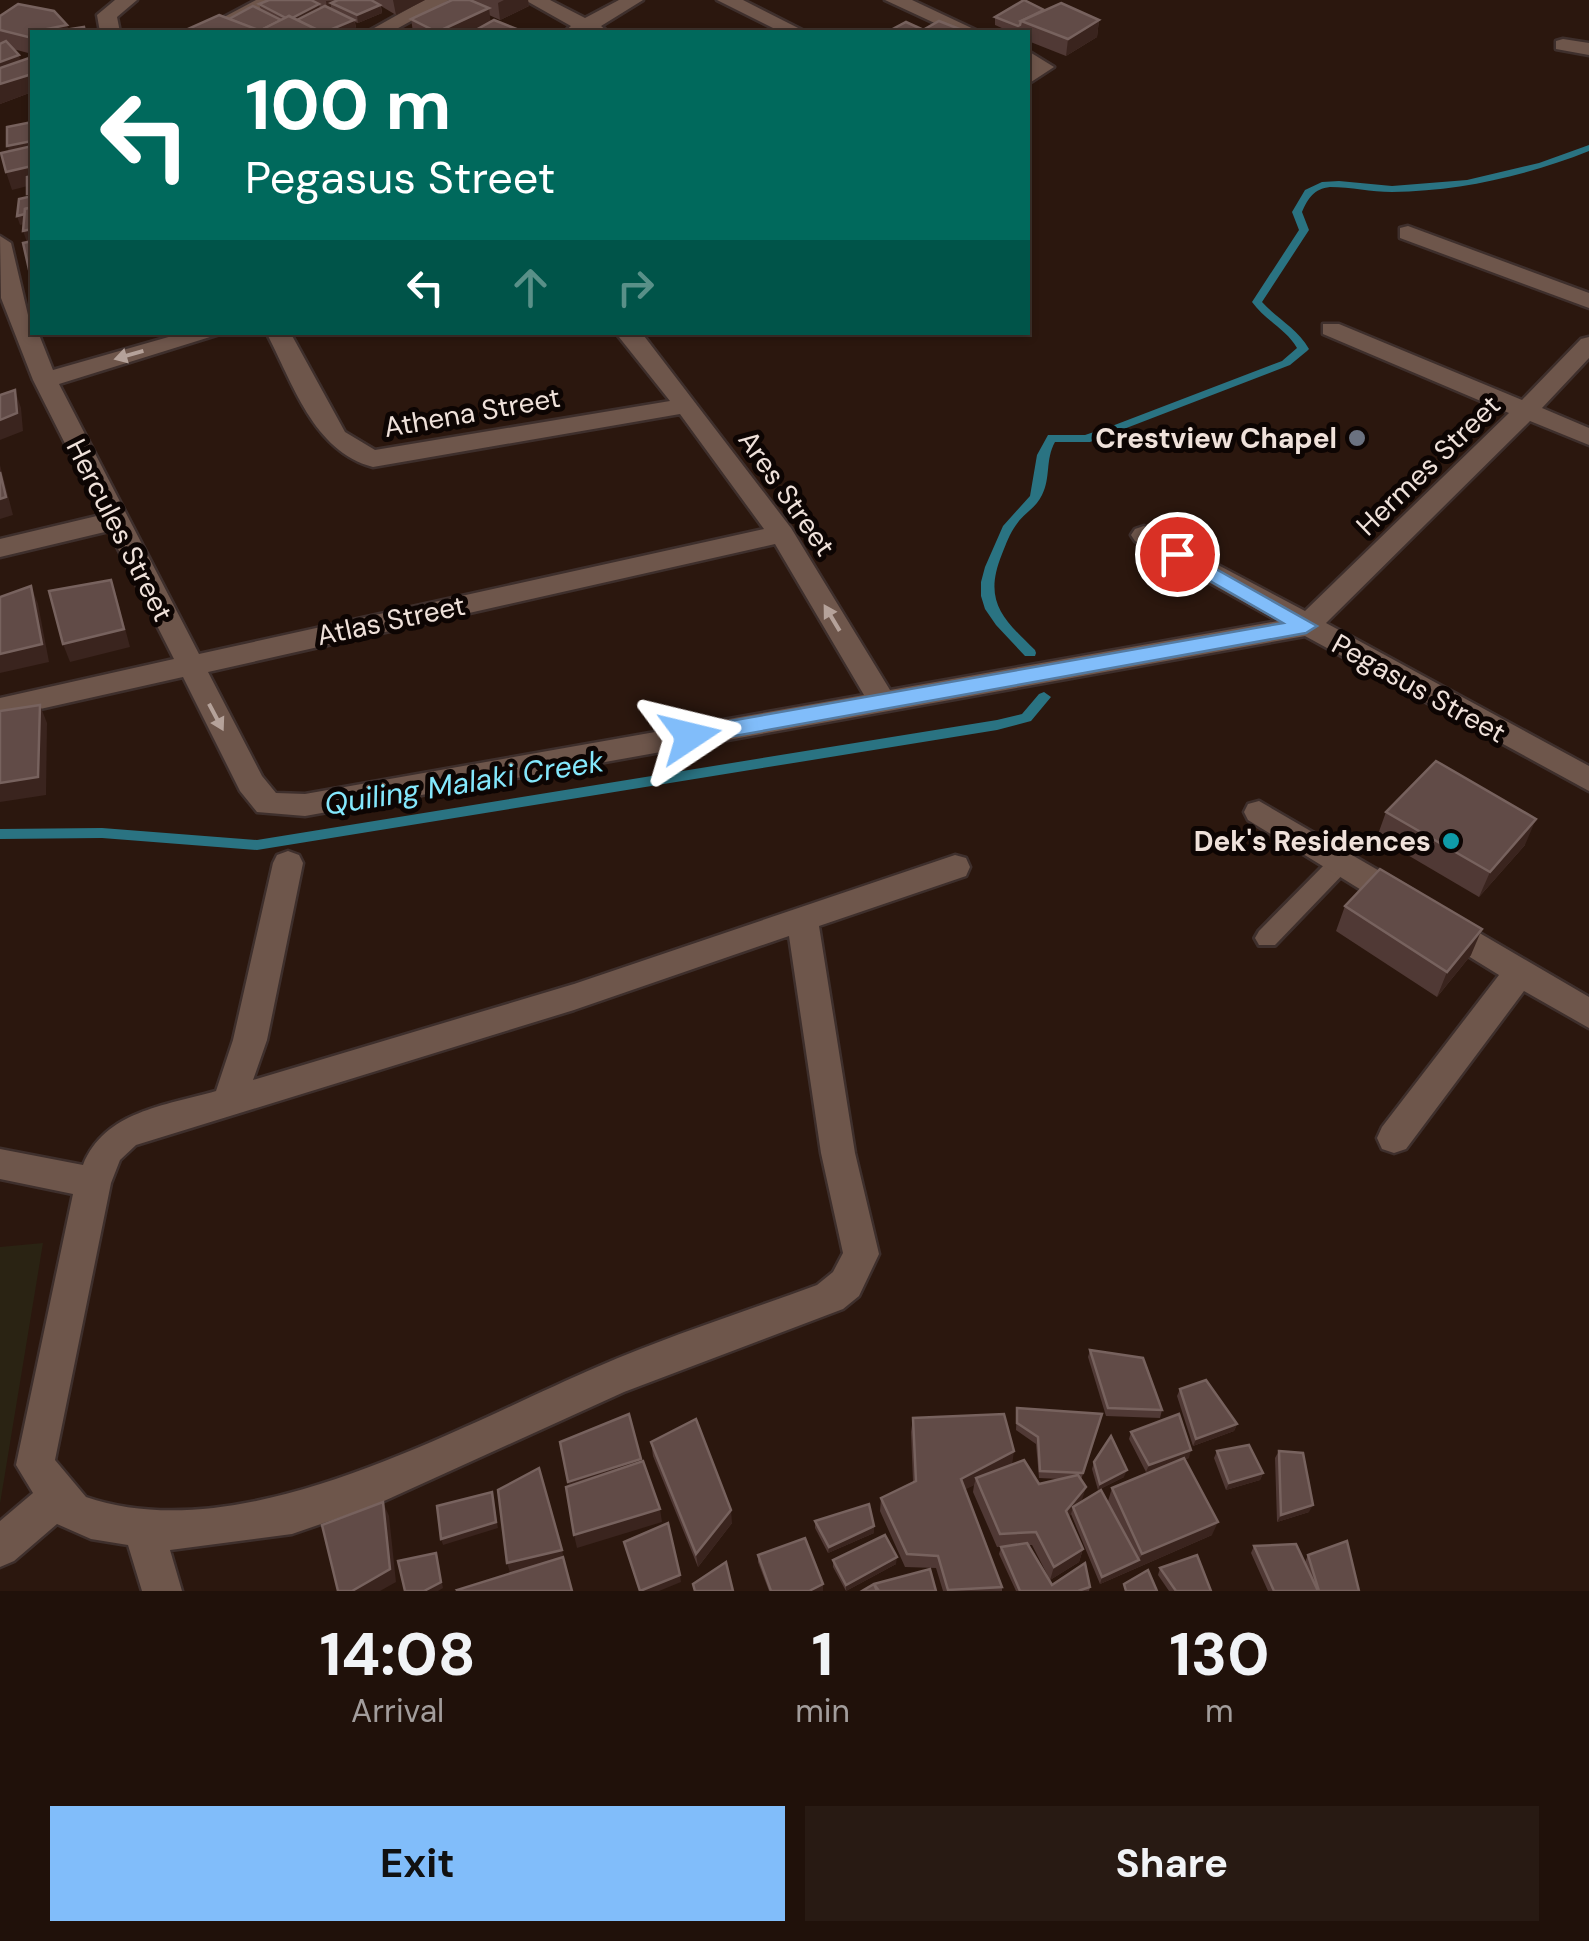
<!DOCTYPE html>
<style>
:root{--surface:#20110a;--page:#281a13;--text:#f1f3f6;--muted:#a29d9c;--line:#3d312b;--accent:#81bdfa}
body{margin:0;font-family:"DM Sans",sans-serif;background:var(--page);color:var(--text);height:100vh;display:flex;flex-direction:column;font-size:38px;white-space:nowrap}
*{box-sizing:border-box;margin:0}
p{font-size:32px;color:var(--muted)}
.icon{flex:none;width:55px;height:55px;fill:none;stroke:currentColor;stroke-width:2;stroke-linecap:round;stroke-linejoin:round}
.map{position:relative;height:1591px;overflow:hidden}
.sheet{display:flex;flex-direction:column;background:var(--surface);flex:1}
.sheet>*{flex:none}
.banner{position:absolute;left:30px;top:30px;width:1000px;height:305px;border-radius:0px;box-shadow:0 2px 8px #0004,0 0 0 2px var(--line);background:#00695c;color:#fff;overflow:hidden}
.pin{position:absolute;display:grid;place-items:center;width:85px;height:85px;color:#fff;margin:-42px;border:5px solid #fff;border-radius:50%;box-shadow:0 2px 10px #0007}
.me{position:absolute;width:110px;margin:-55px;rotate:80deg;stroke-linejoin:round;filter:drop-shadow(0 0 8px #0008)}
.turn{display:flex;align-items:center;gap:35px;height:210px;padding:0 50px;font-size:45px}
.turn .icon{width:130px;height:130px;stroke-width:2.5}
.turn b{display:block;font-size:70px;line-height:85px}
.lanes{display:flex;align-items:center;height:95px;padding:0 50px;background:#0003;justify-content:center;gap:50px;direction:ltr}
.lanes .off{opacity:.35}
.eta{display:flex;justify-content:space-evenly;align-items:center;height:170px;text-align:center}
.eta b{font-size:60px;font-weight:700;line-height:70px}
.cta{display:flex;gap:20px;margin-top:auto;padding:20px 50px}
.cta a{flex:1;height:115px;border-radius:0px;background:var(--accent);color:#111;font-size:40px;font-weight:700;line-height:115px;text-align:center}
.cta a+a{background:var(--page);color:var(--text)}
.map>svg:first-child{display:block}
.education{fill:#2a2313}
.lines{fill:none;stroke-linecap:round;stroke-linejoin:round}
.stream{fill:#2a7382;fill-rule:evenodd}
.lane-casing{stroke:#3e2f2c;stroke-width:6}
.street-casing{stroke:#3e2f2c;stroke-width:5}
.lane{fill:#6e564b;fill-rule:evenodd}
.street{fill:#6e564b;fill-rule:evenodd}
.wall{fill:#503935}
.shaded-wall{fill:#3a241e}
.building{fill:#614b47;stroke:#77625e;stroke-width:2.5}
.oneway{fill:#b5a29a}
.route{fill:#81bdfa;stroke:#547ba2;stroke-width:2.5}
.worship-dot{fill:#6b7280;stroke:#0d0503;stroke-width:4}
.culture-dot{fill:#0f9aa8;stroke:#0d0503;stroke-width:4}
.labels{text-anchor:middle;stroke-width:10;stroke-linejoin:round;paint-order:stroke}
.street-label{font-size:28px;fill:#efe1da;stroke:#0d0503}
.poi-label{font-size:28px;font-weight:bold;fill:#efe1da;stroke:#0d0503;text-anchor:end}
.water-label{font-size:30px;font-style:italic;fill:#84e8fd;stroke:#0d0503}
</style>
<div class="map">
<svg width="1589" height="1591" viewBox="0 0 1589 1591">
<rect width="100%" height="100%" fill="#2b170e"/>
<!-- education -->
<polygon class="education" points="43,1243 0,1504 0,1247"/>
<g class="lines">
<!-- stream -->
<g class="stream">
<path d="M1589,145V151C1526,176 1460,191 1392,192C1371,192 1351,187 1330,187C1314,189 1308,198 1302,212L1309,230L1262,302C1277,319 1297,328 1309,349L1307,351L1290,365L1090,442H1055C1045,460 1051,478 1042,495C1036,508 1023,514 1016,525C1010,533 1006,544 1002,554C983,601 1002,618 1035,650L1036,653L1035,656H1025L996,625L985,609L981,596V582L985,567L1003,526L1030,496L1037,455L1048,435H1085L1112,426L1282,361L1297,348C1286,329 1265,320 1252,302L1299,230L1292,212L1305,190L1322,182L1339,181L1392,186L1467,180L1539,163Z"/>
<polygon points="1044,692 1051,697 1031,721 997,730 257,850 102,838 0,839 0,829 102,828 257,840 997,720 1022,714 1039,694"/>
</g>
<!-- lane casing -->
<g class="lane-casing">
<polygon id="lane" points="1341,853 1349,856 1353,862 1349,868 1275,945 1259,945 1255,938 1259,931 1333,856"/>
</g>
<!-- street casing -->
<g class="street-casing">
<g id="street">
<polygon points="115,0 137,0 117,17 120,32 100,32 97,15"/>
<polygon points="256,0 281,0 220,32 196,32"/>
<polygon points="424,0 449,0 391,32 367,32"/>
<polygon points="525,0 550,0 585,18 619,0 643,0 601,26 608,32 564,32 571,26"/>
<polygon points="717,0 743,0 806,32 781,32"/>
<polygon points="885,0 912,0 980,32 954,32"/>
<polygon points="1563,39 1589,43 1589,55 1556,49 1556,41"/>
<polygon points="1028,51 1054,67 1028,84"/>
<polygon points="1408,226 1589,293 1589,308 1400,238 1400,228"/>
<path d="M0,236L11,243L32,332H38L53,370L186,332H226L59,384L199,654L764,529L680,414L373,467C313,451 293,383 266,332H290L345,432L375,450L670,401L615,332H641L791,528L890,690L1278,621L1135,541L1131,535L1135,529L1144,526L1305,611L1509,413L1323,334V324H1339L1522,400L1581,339L1589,337V358L1542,408L1589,428V445L1530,421L1326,623L1589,766V791L1305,636L305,816L257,812L240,791L183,677L0,718V698L174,659L109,531L0,557V539L101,515L33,380L1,298ZM775,544L864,695L305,794L276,793L262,776L208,672Z"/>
<polygon points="1259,801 1414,891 1419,900 1414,909 1403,912 1392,909 1248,820 1244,812 1248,804"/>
<path d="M288,851L299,855L303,863L267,1040L253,1080L574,984L955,855L966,858L970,867L966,876L819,926L855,1153L879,1254L859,1296L843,1309L624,1392L373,1506L292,1534L170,1550L182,1591H142L128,1545L91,1539L57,1524L14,1561L0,1567V1521L33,1493L16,1465L73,1194L0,1179V1149L83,1165C105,1111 164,1106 216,1091L233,1040L273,863L277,855ZM789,936L821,1153L843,1253L833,1272L817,1285C744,1312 668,1336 597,1367C455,1428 243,1551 86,1497L55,1460L111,1183L120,1160L136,1145L574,1010Z"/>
<polygon points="1442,911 1589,997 1589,1028 1524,991 1406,1149 1394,1153 1382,1149 1377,1138 1382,1127 1499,975 1431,933 1426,924 1431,915"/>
</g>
</g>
<!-- lane -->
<use href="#lane" class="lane"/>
<!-- street -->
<use href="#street" class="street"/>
</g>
<!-- wall -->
<g class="wall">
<polygon points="269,0 425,0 396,15 381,6 382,13 358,23 355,22 356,28 346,32 191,32 190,28 261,10 259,4"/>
<polygon points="452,0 528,0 529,6 500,20 489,15 490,22 524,32 413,32 411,19"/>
<polygon points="1044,10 1099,20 1097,37 1066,56 1028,41 1028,32 1011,32 995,25 995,17"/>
<polygon points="0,16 86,32 32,32 32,54 13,49 21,61 32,92 0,104"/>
<polygon points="1386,812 1525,845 1479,897 1377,837"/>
<polygon points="1345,906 1471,955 1437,997 1336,931"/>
<polygon points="1090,1350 1162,1410 1160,1418 1106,1416 1088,1357"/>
<polygon points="1180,1389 1237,1424 1234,1431 1193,1446 1177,1396"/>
<polygon points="1017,1408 1102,1414 1081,1480 1086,1487 1080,1503 1108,1501 1112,1488 1173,1463 1146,1472 1129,1439 1131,1432 1189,1458 1185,1459 1212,1535 1100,1584 1071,1514 1068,1517 1083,1549 1079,1562 1050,1580 1032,1545 1028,1545 1052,1585 1090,1587 1089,1591 1016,1591 999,1554 1001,1547 1006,1546 997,1547 973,1492 974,1485 965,1489 1002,1587 1002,1591 943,1591 936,1568 905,1567 880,1511 881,1498 913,1482 911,1432 913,1418 1012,1464 1039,1484 1060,1479 1039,1478 1036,1444 1016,1430"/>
<polygon points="651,1442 732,1523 698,1567 653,1456"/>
<polygon points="1217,1451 1263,1473 1260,1480 1226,1490 1214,1458"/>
<polygon points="1279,1451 1309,1512 1277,1522 1275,1458"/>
<polygon points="1094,1462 1124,1477 1098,1490 1092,1469"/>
<polygon points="815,1521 874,1533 828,1553 815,1528"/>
<polygon points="1254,1546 1305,1562 1308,1555 1359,1591 1268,1591 1251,1553"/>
<polygon points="758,1555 823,1591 769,1591 758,1562"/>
<polygon points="833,1560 896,1564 846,1591 833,1567"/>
<polygon points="1160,1568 1211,1591 1169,1591 1158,1575"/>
</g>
<!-- shaded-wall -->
<g class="shaded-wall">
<polygon points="348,0 331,3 331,7 327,9 326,1"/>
<polygon points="393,0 425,0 396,15"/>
<polygon points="504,0 528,0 529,6 500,20 498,3"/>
<polygon points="319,4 321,13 299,24 289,20"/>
<polygon points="380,5 382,13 358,23 357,15"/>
<polygon points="489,8 491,25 475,32 437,32"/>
<polygon points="354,20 356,28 346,32 325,32"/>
<polygon points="1099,20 1097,37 1066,56 1068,39"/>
<polygon points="67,25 70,32 37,32"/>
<polygon points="19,55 24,72 0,81 0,62"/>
<polygon points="32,74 32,92 0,104 0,84"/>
<polygon points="32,141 32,159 13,163 7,146"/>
<polygon points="32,166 32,185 12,190 6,172"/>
<polygon points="32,212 32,222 20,225 17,216"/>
<polygon points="32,229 32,248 29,248 23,231"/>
<polygon points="15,390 21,408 23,431 0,440 0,420"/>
<polygon points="0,465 13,515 0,519"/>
<polygon points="111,580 117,598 130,647 70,662 63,644"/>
<polygon points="31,586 38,604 49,662 0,673 0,654"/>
<polygon points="40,705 47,723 46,795 0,802 0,783"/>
<polygon points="1536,819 1525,845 1479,897 1490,872"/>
<polygon points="1482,929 1471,955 1437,997 1447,972"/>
<polygon points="1237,1424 1234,1431 1193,1446 1196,1439"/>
<polygon points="1191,1450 1189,1458 1146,1472 1149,1465"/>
<polygon points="1014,1451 1012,1465 976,1478 974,1485 959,1493 961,1479"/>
<polygon points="641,1459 642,1466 569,1489 568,1482"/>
<polygon points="1127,1470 1124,1477 1098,1490 1100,1484"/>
<polygon points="1263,1473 1260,1480 1226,1490 1229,1483"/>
<polygon points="1086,1487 1082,1500 1074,1510 1073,1507 1071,1514 1062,1524 1066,1511"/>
<polygon points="492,1492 498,1528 443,1545 441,1539"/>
<polygon points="383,1502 389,1516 396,1582 380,1591 352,1591"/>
<polygon points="1313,1505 1309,1512 1277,1522 1281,1515"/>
<polygon points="660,1509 662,1522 577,1548 574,1535"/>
<polygon points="731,1510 732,1523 698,1567 696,1554"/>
<polygon points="1218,1522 1212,1535 1100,1584 1102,1577 1139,1560 1142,1554"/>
<polygon points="874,1526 874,1533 828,1553 829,1547"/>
<polygon points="1083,1549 1079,1562 1050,1580 1054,1567"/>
<polygon points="562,1550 565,1563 511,1576 507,1563"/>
<polygon points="436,1553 443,1588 438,1591 424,1591"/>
<polygon points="897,1557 896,1564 846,1591 846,1585"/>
<polygon points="680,1575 681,1582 659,1591 642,1591"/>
<polygon points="823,1584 823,1591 809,1591"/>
</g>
<!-- building -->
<g class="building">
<polygon points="269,0 311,0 319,4 292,18 289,16 286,18 259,4"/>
<polygon points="338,0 371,0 380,5 357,15 331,3"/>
<polygon points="452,0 470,0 489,8 437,32 411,19"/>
<polygon points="1024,0 1044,10 1021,21 1020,25 1018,26 995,17"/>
<polygon points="1061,3 1099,20 1068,39 1021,21"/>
<polygon points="18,4 54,11 67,25 32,32 32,38 0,30 0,16"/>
<polygon points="253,6 281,20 259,31 229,19"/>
<polygon points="325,6 354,20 325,32 321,32 297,20"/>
<polygon points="219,15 256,29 249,32 198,32 190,28"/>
<polygon points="289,16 320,31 317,32 257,32"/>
<polygon points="494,20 524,32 474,31"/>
<polygon points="939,21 967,32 928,32 923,30"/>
<polygon points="906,22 928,32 887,32"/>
<polygon points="84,27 85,32 52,32"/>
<polygon points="6,41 19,55 0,62 0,44"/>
<polygon points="32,57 32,74 0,84 0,68"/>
<polygon points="32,122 32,141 7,146 7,127"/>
<polygon points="32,146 32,166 6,172 1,153"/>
<polygon points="32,176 32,193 27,194 27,177"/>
<polygon points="32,196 32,207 25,209 25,214 17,216 19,199"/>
<polygon points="32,207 32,229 23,231 25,209"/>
<polygon points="32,241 32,274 30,274 23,243"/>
<polygon points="15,390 17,413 0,420 0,395"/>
<polygon points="0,472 6,497 0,499"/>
<polygon points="111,580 124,629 63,644 49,591"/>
<polygon points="31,586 42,644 0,654 0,597"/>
<polygon points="40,705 38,777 0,783 0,711"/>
<polygon points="1436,761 1536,819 1490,872 1386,812"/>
<polygon points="1380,869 1482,929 1447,972 1345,906"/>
<polygon points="1090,1350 1143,1358 1162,1410 1108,1408"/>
<polygon points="1206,1380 1237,1424 1196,1439 1180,1389"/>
<polygon points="1017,1408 1102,1414 1083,1473 1040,1471 1038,1437 1017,1423"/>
<polygon points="629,1414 641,1459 568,1482 560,1442"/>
<polygon points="1004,1414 1014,1451 961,1479 1002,1587 948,1590 938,1556 907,1554 881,1498 916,1481 913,1418"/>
<polygon points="1179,1414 1191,1450 1149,1465 1131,1432"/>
<polygon points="696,1419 731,1510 696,1554 651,1442"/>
<polygon points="1111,1436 1127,1470 1100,1484 1094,1462"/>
<polygon points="1249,1445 1263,1473 1229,1483 1217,1451"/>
<polygon points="1279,1451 1303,1453 1313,1505 1281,1515"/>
<polygon points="1184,1458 1218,1522 1142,1554 1112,1488"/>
<polygon points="1024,1460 1039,1484 1078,1475 1086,1487 1066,1511 1083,1549 1054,1567 1036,1532 1000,1534 976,1478"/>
<polygon points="643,1461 660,1509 574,1535 566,1487"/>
<polygon points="539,1468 562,1550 507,1563 498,1490"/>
<polygon points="1101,1490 1139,1560 1102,1577 1073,1507"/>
<polygon points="492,1492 496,1522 441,1539 437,1506"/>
<polygon points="383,1502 390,1569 352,1591 338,1591 322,1525"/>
<polygon points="869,1504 874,1526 829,1547 815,1521"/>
<polygon points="668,1523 680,1575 640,1591 624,1542"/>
<polygon points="885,1535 897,1557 846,1585 833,1560"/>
<polygon points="805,1538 823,1584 809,1591 771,1591 758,1555"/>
<polygon points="1347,1541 1359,1591 1319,1591 1308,1555"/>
<polygon points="1027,1543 1052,1585 1085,1563 1090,1587 1078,1591 1020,1591 1001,1547"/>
<polygon points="1296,1544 1318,1591 1274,1591 1254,1546"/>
<polygon points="436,1553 441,1582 424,1591 405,1591 398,1561"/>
<polygon points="1197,1555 1211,1591 1176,1591 1160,1568"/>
<polygon points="563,1557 572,1591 458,1591 457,1590"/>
<polygon points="726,1562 733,1591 695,1591 693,1584"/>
<polygon points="930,1569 936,1591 879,1591 874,1584 877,1591 862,1591 874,1584"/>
<polygon points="1148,1570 1157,1591 1126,1591 1124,1584"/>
</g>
<!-- one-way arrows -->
<defs><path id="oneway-solid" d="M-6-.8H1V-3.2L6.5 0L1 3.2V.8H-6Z" transform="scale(2.5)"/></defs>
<g class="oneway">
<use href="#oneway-solid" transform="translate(129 355) rotate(164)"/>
<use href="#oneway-solid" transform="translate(832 618) rotate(-121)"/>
<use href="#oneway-solid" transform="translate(216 717) rotate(62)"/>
</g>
<!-- route -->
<polygon class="route" points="1177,547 1317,626 1306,633 690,744 678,736 690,728 1283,623 1170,558 1167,554"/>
<!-- markers -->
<circle class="worship-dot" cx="1357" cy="438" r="10"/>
<circle class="culture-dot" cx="1451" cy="841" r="10"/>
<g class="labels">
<!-- street labels -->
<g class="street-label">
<text transform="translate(472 412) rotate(-10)" y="10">Athena Street</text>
<text transform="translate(1428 465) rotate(-44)" y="10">Hermes Street</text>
<text transform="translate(787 493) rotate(55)" y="10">Ares Street</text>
<text transform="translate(120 530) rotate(63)" y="10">Hercules Street</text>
<text transform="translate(391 620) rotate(-12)" y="10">Atlas Street</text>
<text transform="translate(1419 688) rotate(29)" y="10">Pegasus Street</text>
</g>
<!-- poi labels -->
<g class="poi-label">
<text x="1337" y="448">Crestview Chapel</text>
<text x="1431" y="851">Dek's Residences</text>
</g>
<!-- water labels -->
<g class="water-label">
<text transform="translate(464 783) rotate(-9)" y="10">Quiling Malaki Creek</text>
</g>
</g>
</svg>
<div class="pin" style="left:1177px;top:554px;background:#d93025"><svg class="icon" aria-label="arrive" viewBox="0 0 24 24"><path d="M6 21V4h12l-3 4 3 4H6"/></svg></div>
<svg class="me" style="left:690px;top:736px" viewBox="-20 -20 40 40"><path d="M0-17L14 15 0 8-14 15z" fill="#81bdfa" stroke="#fff" stroke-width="4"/></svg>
<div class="banner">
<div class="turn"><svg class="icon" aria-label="left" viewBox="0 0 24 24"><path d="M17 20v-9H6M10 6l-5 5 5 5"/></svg><div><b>100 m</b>Pegasus Street</div></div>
<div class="lanes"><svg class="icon" aria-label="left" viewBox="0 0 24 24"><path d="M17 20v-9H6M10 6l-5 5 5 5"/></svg><svg class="icon off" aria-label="ahead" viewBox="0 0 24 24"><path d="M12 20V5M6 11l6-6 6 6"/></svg><svg class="icon off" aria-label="right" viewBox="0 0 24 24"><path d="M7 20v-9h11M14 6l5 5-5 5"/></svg></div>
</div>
</div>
<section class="sheet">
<div class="eta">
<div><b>14:08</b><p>Arrival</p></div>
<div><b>1</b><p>min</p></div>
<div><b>130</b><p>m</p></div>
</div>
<div class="cta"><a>Exit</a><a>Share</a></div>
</section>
